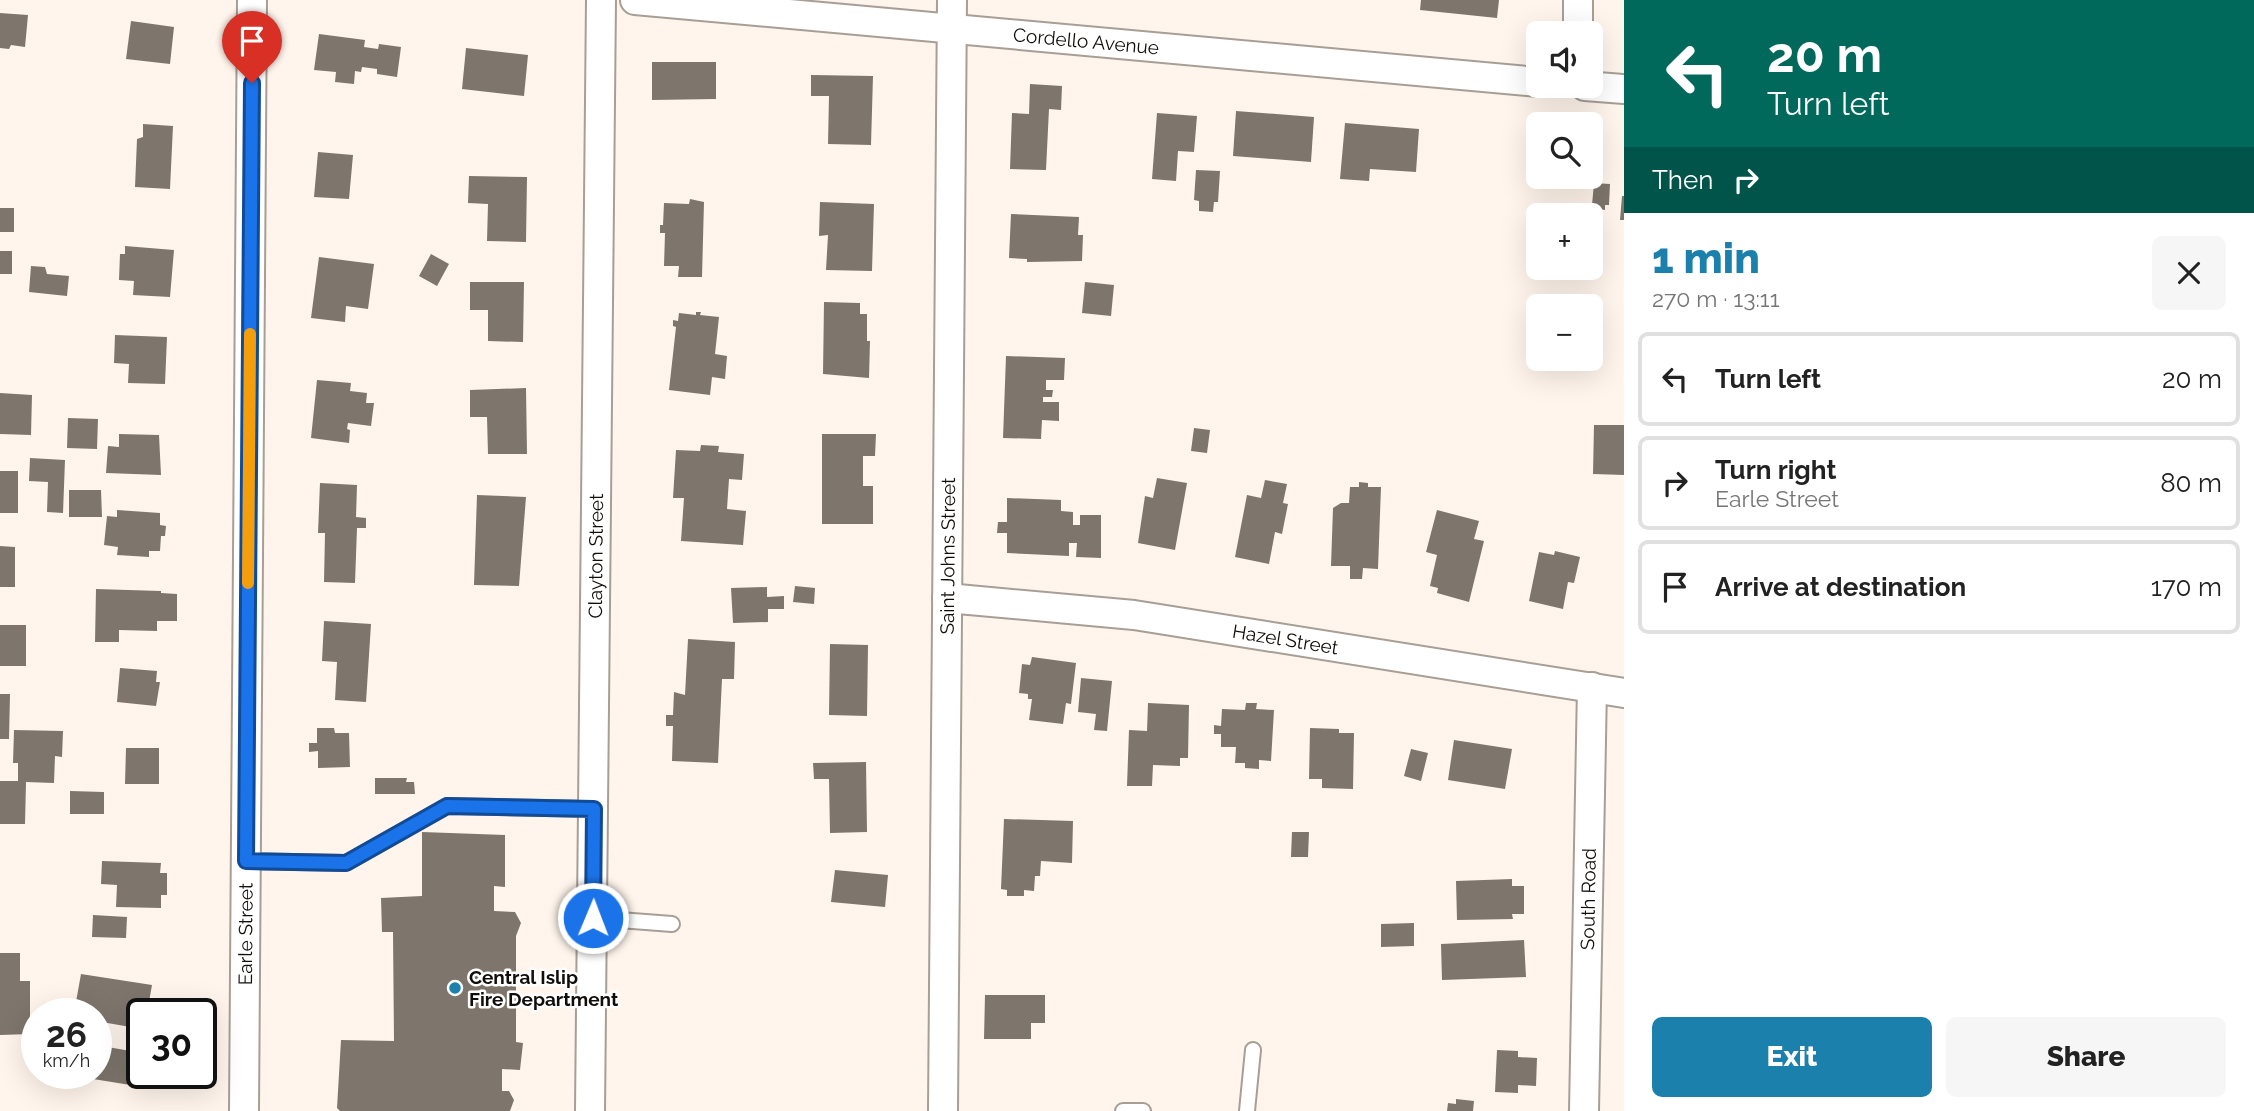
<!DOCTYPE html>
<meta charset="utf-8">
<style>
:root{--surface:#fff;--page:#f6f6f6;--text:#222;--muted:#767676;--line:#e0e0e0;--accent:#1b80ab}
body{margin:0;font-family:Raleway,sans-serif;background:var(--page);color:var(--text);height:100vh;display:flex;flex-direction:column;font-size:26px;white-space:nowrap}
*{box-sizing:border-box;margin:0}
p{font-size:23px;color:var(--muted)}
.icon{flex:none;width:38px;height:38px;fill:none;stroke:currentColor;stroke-width:2;stroke-linecap:round;stroke-linejoin:round}
.map{position:relative;flex:1;overflow:hidden}
.sheet{display:flex;flex-direction:column;background:var(--surface);width:630px}
.sheet>*{flex:none}
.banner{background:#00695c;color:#fff;overflow:hidden}
.tools{position:absolute;left:1526px;top:21px;display:grid;gap:14px}
.tools a{display:grid;place-items:center;width:77px;height:77px;border-radius:10px;background:var(--surface);box-shadow:0 7px 28px #0002;font-size:35px}
.speed{position:absolute;left:21px;top:998px;display:flex;gap:14px;font-size:35px;font-weight:700;text-align:center}
.speed>*{display:grid;place-content:center;width:91px;height:91px;border-radius:50%;background:var(--surface);box-shadow:0 7px 28px #0002;line-height:1}
.speed small{font-size:18px;font-weight:400}
.speed .limit{border:4px solid #111;border-radius:10px;background:#fff;color:#111}
.pin{position:absolute;display:grid;place-items:center;width:60px;height:60px;color:#fff;margin:-72px -30px;border-radius:50% 50% 50% 0;rotate:-45deg;box-shadow:0 0 7px #0007}
.pin .icon{rotate:45deg}
.me{position:absolute;width:77px;margin:-38px;rotate:1deg;stroke-linejoin:round;filter:drop-shadow(0 0 5px #0008)}
.turn{display:flex;align-items:center;gap:24px;height:147px;padding:0 28px;font-size:32px}
.turn .icon{width:91px;height:91px;stroke-width:2.5}
.turn b{display:block;font-size:49px;line-height:60px}
.then{display:flex;align-items:center;height:66px;padding:0 28px;background:#0003;gap:14px;font-size:26px}
.round{display:grid;place-items:center;flex:none;width:74px;height:74px;border-radius:10px;background:var(--page)}
.summary{display:flex;align-items:center;justify-content:space-between;height:119px;padding:0 28px}
h1{font-size:42px;font-weight:800;line-height:52px;color:var(--accent)}
.button{display:flex;gap:14px;margin-top:auto;padding:14px 28px}
.button a{flex:1;height:80px;border-radius:10px;background:var(--accent);color:#fff;font-size:28px;font-weight:800;line-height:80px;text-align:center}
.button a+a{background:var(--page);color:var(--text)}
ul{padding:0;list-style:none}
li{display:flex;align-items:center;gap:21px;height:94px;margin:0 14px 10px;padding:0 14px;border:4px solid var(--line);border-radius:10px}
li div{flex:1}
li b{display:block;font-size:26px}
li em{font-style:normal}
main{display:flex;flex:1;min-height:0}
.map>svg:first-child{display:block}
.building{fill:#7e766d}
.lines{fill:none;stroke-linecap:round;stroke-linejoin:round}
.service-casing{stroke:#a79e95;stroke-width:18}
.minor-casing{stroke:#a79e95;stroke-width:32}
.service{stroke:#fff;stroke-width:14}
.minor{stroke:#fff;stroke-width:28}
.route-casing{stroke:#114b97;stroke-width:18}
.route{stroke:#1a73e8;stroke-width:12}
.slow{stroke:#f59e0b;stroke-width:12}
.poi-dot{fill:#1b80ab;stroke:#fff;stroke-width:2.5}
.labels{text-anchor:middle;stroke-width:5;stroke-linejoin:round;paint-order:stroke}
.street-label{font-size:19px;fill:#100d0a;stroke:#fff}
.poi-label{font-size:19px;font-weight:bold;fill:#100d0a;stroke:#fff;text-anchor:start}
</style>
<main>
<div class="map">
<svg width="1624" height="1111" viewBox="0 0 1624 1111">
<rect width="100%" height="100%" fill="#fff5ec"/>
<!-- building -->
<g class="building">
<polygon points="1421,0 1499,0 1497,18 1420,10"/>
<polygon points="0,13 28,15 25,47 11,45 9,49 0,48"/>
<polygon points="131,21 174,27 170,64 126,59"/>
<polygon points="319,34 365,40 364,47 378,49 379,44 401,47 397,77 377,74 377,69 362,67 361,72 355,71 354,84 335,82 336,72 314,70"/>
<polygon points="466,48 528,55 524,96 462,89"/>
<polygon points="652,62 716,62 716,99 652,100"/>
<polygon points="811,75 873,76 871,145 828,144 829,96 811,96"/>
<polygon points="1030,84 1062,86 1061,110 1049,109 1046,170 1010,169 1012,113 1029,114"/>
<polygon points="1236,111 1314,117 1311,162 1233,156"/>
<polygon points="1157,113 1197,116 1194,152 1178,151 1176,181 1152,179"/>
<polygon points="1345,123 1419,129 1416,172 1370,169 1369,181 1340,179"/>
<polygon points="143,124 173,126 170,189 135,187 137,139 143,137"/>
<polygon points="1591,147 1597,148 1594,180 1575,179 1575,177 1591,177"/>
<polygon points="318,152 353,155 349,199 314,197"/>
<polygon points="1196,170 1220,171 1218,202 1214,202 1213,212 1199,211 1199,201 1194,200"/>
<polygon points="469,176 527,177 526,242 487,241 488,204 468,203"/>
<polygon points="1594,183 1610,184 1609,205 1605,205 1605,210 1598,209 1598,205 1592,205"/>
<polygon points="1622,196 1624,196 1624,220 1620,220"/>
<polygon points="690,199 704,202 702,277 678,277 679,266 664,266 665,233 660,233 660,225 663,225 664,203 689,204"/>
<polygon points="820,202 874,204 872,271 826,270 828,235 819,236"/>
<rect x="0" y="208" width="14" height="24"/>
<polygon points="1011,214 1079,217 1078,235 1083,235 1082,261 1027,262 1027,259 1009,258"/>
<polygon points="125,246 174,250 170,297 133,295 134,281 119,280 120,254 125,254"/>
<rect x="0" y="251" width="12" height="23"/>
<polygon points="431,254 449,264 437,286 419,276"/>
<polygon points="319,257 374,264 368,309 346,306 345,322 311,318"/>
<polygon points="31,266 45,267 47,274 69,276 67,296 29,292"/>
<polygon points="470,282 524,282 523,342 488,341 488,310 470,310"/>
<polygon points="1085,282 1114,285 1111,316 1082,313"/>
<polygon points="824,302 860,303 860,314 867,314 867,341 870,341 869,378 823,374"/>
<polygon points="696,312 701,312 700,315 719,317 715,354 727,356 725,379 712,377 710,395 669,390 676,327 673,326 673,320 678,321 679,313 696,315"/>
<polygon points="115,335 167,337 165,384 128,383 129,364 114,363"/>
<polygon points="1006,356 1065,358 1064,380 1046,380 1046,390 1053,390 1052,397 1043,397 1043,402 1059,402 1059,421 1042,420 1041,439 1003,438"/>
<polygon points="317,380 351,383 350,391 367,393 366,403 374,403 371,426 348,423 347,429 350,430 349,443 311,438"/>
<polygon points="526,388 527,454 488,454 487,417 470,417 470,390"/>
<polygon points="0,393 32,395 31,435 0,434"/>
<polygon points="68,418 98,419 97,449 67,448"/>
<polygon points="1594,425 1624,425 1624,475 1593,474"/>
<polygon points="1194,428 1210,430 1207,453 1191,451"/>
<polygon points="119,434 159,435 161,475 106,473 108,446 119,447"/>
<polygon points="822,434 876,434 875,456 863,456 863,486 873,486 873,524 822,524"/>
<polygon points="701,445 719,446 718,452 744,454 742,480 729,479 727,509 746,511 743,545 681,541 684,498 673,498 676,450 700,451"/>
<polygon points="30,458 65,460 63,513 47,512 48,482 29,481"/>
<rect x="0" y="471" width="18" height="42"/>
<polygon points="1157,478 1187,483 1175,550 1138,543 1145,496 1153,498"/>
<polygon points="1265,480 1287,484 1283,503 1288,504 1282,534 1275,532 1269,564 1235,557 1247,495 1261,498"/>
<polygon points="1359,482 1368,483 1368,487 1381,487 1378,569 1363,568 1362,579 1350,579 1350,566 1331,566 1333,508 1341,503 1349,503 1350,487 1359,487"/>
<polygon points="320,483 357,485 356,517 366,518 366,528 357,528 355,583 324,582 325,533 318,533"/>
<polygon points="69,490 101,490 102,517 69,517"/>
<polygon points="477,495 526,497 519,586 474,585"/>
<polygon points="1007,498 1061,500 1061,511 1073,512 1073,525 1080,525 1080,515 1101,515 1101,558 1076,557 1077,543 1069,543 1069,556 1007,553 1007,533 997,533 998,522 1007,522"/>
<polygon points="117,510 160,513 160,525 166,526 165,536 161,536 160,551 149,551 149,557 117,555 118,547 104,545 107,516 117,517"/>
<polygon points="1437,510 1479,521 1474,539 1484,541 1469,602 1437,593 1438,588 1430,586 1437,555 1426,552"/>
<polygon points="0,546 15,547 15,587 0,587"/>
<polygon points="1555,551 1580,557 1574,583 1568,582 1563,609 1529,601 1539,552 1554,555"/>
<polygon points="795,586 815,588 814,604 793,602"/>
<polygon points="767,587 767,597 784,596 784,609 768,609 768,622 733,623 731,588"/>
<polygon points="96,589 161,591 161,593 177,594 177,621 157,621 157,631 119,630 119,642 95,642"/>
<polygon points="324,621 371,624 366,702 335,700 337,662 322,661"/>
<rect x="0" y="625" width="26" height="41"/>
<polygon points="688,639 735,642 734,679 722,679 718,763 672,761 673,726 666,726 666,715 673,715 674,692 685,695"/>
<polygon points="830,644 868,645 867,716 829,715"/>
<polygon points="1032,657 1076,663 1071,704 1066,703 1063,724 1029,720 1032,699 1028,699 1028,694 1019,693 1022,664 1030,665"/>
<polygon points="120,668 157,671 156,682 160,682 156,706 117,702"/>
<polygon points="1081,678 1112,681 1107,731 1094,730 1096,714 1078,712"/>
<polygon points="0,694 10,694 9,739 0,739"/>
<polygon points="1148,703 1189,705 1188,758 1180,758 1180,766 1153,765 1152,786 1127,786 1129,730 1147,731"/>
<polygon points="1246,703 1257,703 1256,709 1274,710 1271,761 1259,760 1259,769 1245,768 1245,763 1235,763 1236,747 1221,747 1221,734 1214,734 1214,725 1221,726 1222,709 1245,710"/>
<polygon points="317,728 334,728 335,733 349,733 350,767 318,768 318,751 309,752 309,743 317,743"/>
<polygon points="1310,728 1339,729 1339,733 1354,733 1353,789 1322,788 1322,779 1309,779"/>
<polygon points="14,730 63,731 62,757 55,756 54,783 26,782 25,824 0,824 0,781 18,781 18,763 13,763"/>
<polygon points="1454,740 1512,749 1505,789 1448,780"/>
<polygon points="126,748 159,748 159,784 125,784"/>
<polygon points="1411,749 1428,753 1421,781 1404,776"/>
<polygon points="866,762 867,832 830,833 829,779 814,779 813,763"/>
<polygon points="375,778 407,778 406,782 414,782 415,794 375,794"/>
<polygon points="70,791 104,792 104,814 70,814"/>
<polygon points="1004,819 1073,821 1072,863 1041,861 1040,876 1035,876 1034,891 1024,890 1024,896 1007,896 1007,890 1001,889"/>
<polygon points="422,832 505,835 505,887 494,886 494,911 515,912 521,923 516,936 516,1042 523,1043 520,1070 502,1069 502,1091 509,1091 514,1100 510,1111 340,1111 337,1108 341,1040 394,1041 393,932 382,932 381,898 422,896"/>
<polygon points="1292,832 1309,832 1308,857 1291,857"/>
<polygon points="102,861 161,863 160,873 167,873 167,895 161,895 161,908 116,907 117,885 101,884"/>
<polygon points="835,870 888,875 885,907 831,902"/>
<polygon points="1512,879 1512,886 1524,886 1524,914 1512,914 1513,919 1457,920 1456,881"/>
<polygon points="93,915 127,917 126,938 92,937"/>
<polygon points="1414,923 1414,946 1381,947 1381,924"/>
<polygon points="1524,940 1526,977 1442,980 1441,944"/>
<polygon points="0,953 20,953 20,981 30,981 30,1034 0,1035"/>
<polygon points="81,974 152,985 147,1013 142,1013 142,1029 96,1021 96,1013 74,1013"/>
<polygon points="985,995 1045,995 1045,1023 1031,1023 1031,1039 984,1039"/>
<polygon points="96,1045 142,1053 142,1073 158,1073 155,1089 87,1078 88,1073 96,1073"/>
<polygon points="1497,1050 1518,1051 1518,1057 1537,1058 1536,1086 1518,1085 1518,1093 1495,1092"/>
<polygon points="1456,1099 1474,1101 1473,1111 1447,1111 1448,1103 1456,1104"/>
</g>
<g class="lines">
<!-- service casing -->
<g class="service-casing">
<g id="service">
<polyline points="246,861 346,863 447,806 594,809"/>
<polyline points="593,918 672,924"/>
<polyline points="1123,1111 1143,1111"/>
<polyline points="1247,1111 1253,1050"/>
</g>
</g>
<!-- minor casing -->
<g class="minor-casing">
<g id="minor">
<path id="s1" d="M635,0L1538,82"/>
<polyline points="1578,33 1578,0"/>
<polyline points="1585,86 1624,89"/>
<path id="s2" d="M947,598L1134,615L1624,693"/>
<path id="s3" d="M244,1111L252,0"/>
<path id="s4" d="M590,1111L601,0"/>
<path id="s5" d="M943,1111L952,0"/>
<path id="s6" d="M1584,1111L1592,687"/>
</g>
</g>
<!-- service -->
<use href="#service" class="service"/>
<!-- minor -->
<use href="#minor" class="minor"/>
</g>
<g class="lines">
<!-- route casing -->
<g class="route-casing">
<polyline id="route" points="252,83 246,861 346,863 447,806 594,809 593,918"/>
</g>
<!-- route -->
<use href="#route" class="route"/>
<!-- slow -->
<polyline class="slow" points="248,583 250,334"/>
</g>
<!-- markers -->
<circle class="poi-dot" cx="455" cy="988" r="7"/>
<g class="labels">
<!-- street labels -->
<g class="street-label">
<text dy="7" stroke="none"><textPath href="#s1" startOffset="453">Cordello Avenue</textPath></text>
<text dy="7" stroke="none"><textPath href="#s5" startOffset="555">Saint Johns Street</textPath></text>
<text dy="7" stroke="none"><textPath href="#s4" startOffset="555">Clayton Street</textPath></text>
<text dy="7" stroke="none"><textPath href="#s2" startOffset="341">Hazel Street</textPath></text>
<text dy="7" stroke="none"><textPath href="#s6" startOffset="212">South Road</textPath></text>
<text dy="7" stroke="none"><textPath href="#s3" startOffset="177">Earle Street</textPath></text>
</g>
<!-- poi labels -->
<g class="poi-label">
<text x="469" y="984">Central Islip<tspan x="469" dy="22">Fire Department</tspan></text>
</g>
</g>
</svg>
<div class="tools">
<a><svg class="icon" aria-label="sound" viewBox="0 0 24 24"><path d="M4 9h4l5-4v14l-5-4H4zM17 9q2 3 0 6"/></svg></a>
<a><svg class="icon" aria-label="search" viewBox="0 0 24 24"><circle cx="10" cy="10" r="6"/><path d="M15 15l6 6"/></svg></a>
<a>+</a>
<a>−</a>
</div>
<div class="speed"><div>26<small>km/h</small></div><div class="limit">30</div></div>
<div class="pin" style="left:252px;top:83px;background:#d93025"><svg class="icon" aria-label="arrive" viewBox="0 0 24 24"><path d="M6 21V4h12l-3 4 3 4H6"/></svg></div>
<svg class="me" style="left:593px;top:918px" viewBox="-20 -20 40 40"><circle r="17" fill="#1a73e8" stroke="#fff" stroke-width="3"/><path d="M0-11L8 9 0 5-8 9z" fill="#fff"/></svg>
</div>
<section class="sheet">
<div class="banner">
<div class="turn"><svg class="icon" aria-label="left" viewBox="0 0 24 24"><path d="M17 20v-9H6M10 6l-5 5 5 5"/></svg><div><b>20 m</b>Turn left</div></div>
<div class="then">Then<svg class="icon" aria-label="right" viewBox="0 0 24 24"><path d="M7 20v-9h11M14 6l5 5-5 5"/></svg></div>
</div>
<div class="summary"><div><h1>1 min</h1><p>270 m · 13:11</p></div><a class="round"><svg class="icon" aria-label="close" viewBox="0 0 24 24"><path d="M6 6l12 12M18 6L6 18"/></svg></a></div>
<ul>
<li><svg class="icon" aria-label="left" viewBox="0 0 24 24"><path d="M17 20v-9H6M10 6l-5 5 5 5"/></svg><div><b>Turn left</b></div><em>20 m</em></li>
<li><svg class="icon" aria-label="right" viewBox="0 0 24 24"><path d="M7 20v-9h11M14 6l5 5-5 5"/></svg><div><b>Turn right</b><p>Earle Street</p></div><em>80 m</em></li>
<li><svg class="icon" aria-label="arrive" viewBox="0 0 24 24"><path d="M6 21V4h12l-3 4 3 4H6"/></svg><div><b>Arrive at destination</b></div><em>170 m</em></li>
</ul>
<div class="button"><a>Exit</a><a>Share</a></div>
</section>
</main>
